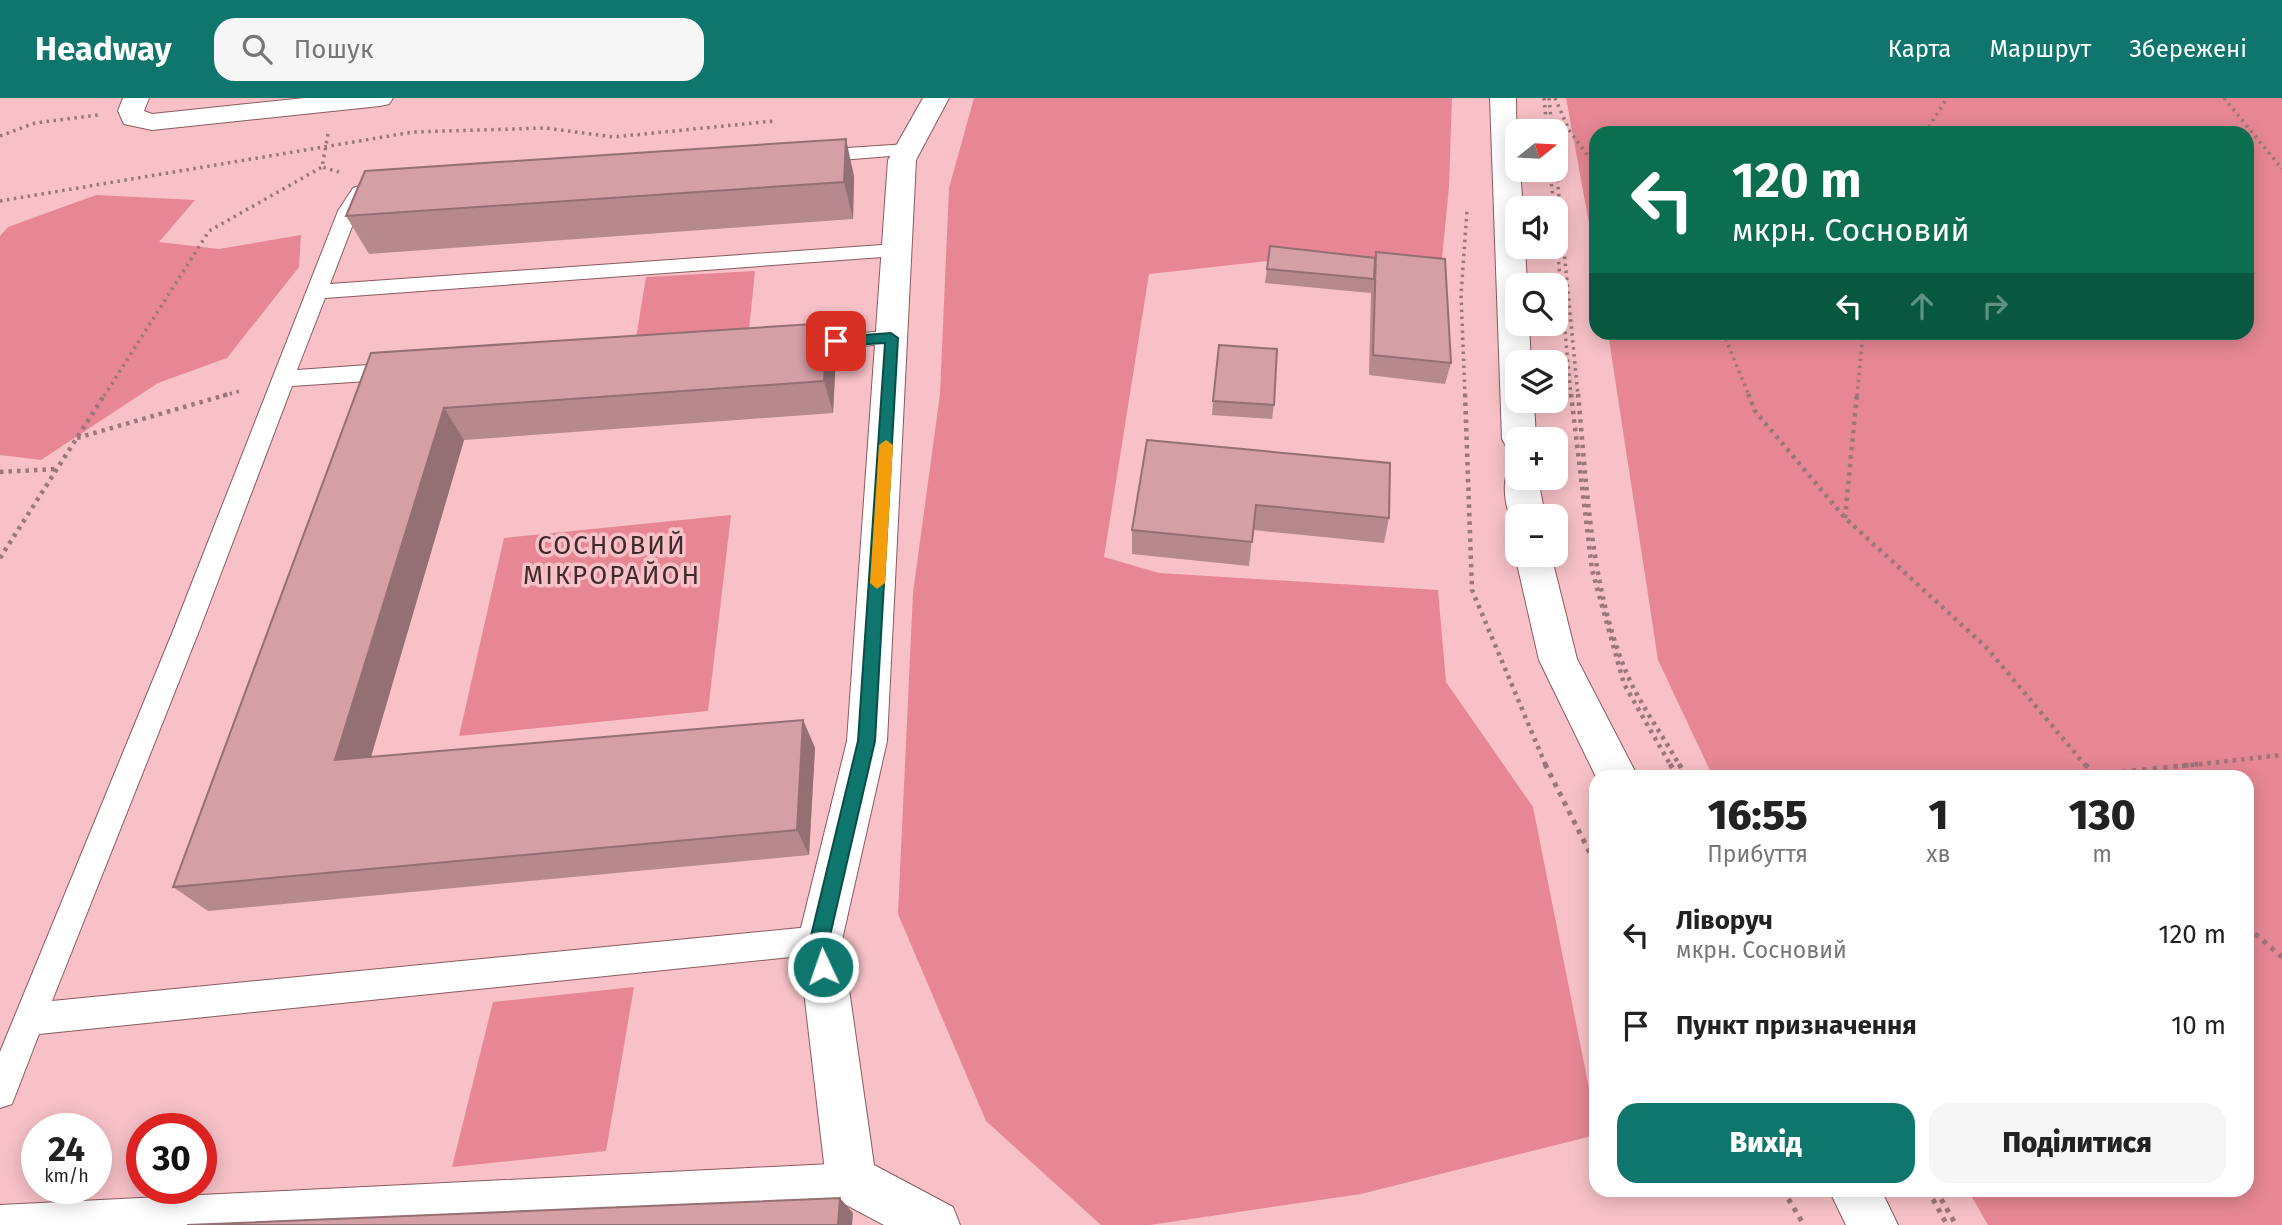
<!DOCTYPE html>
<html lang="uk">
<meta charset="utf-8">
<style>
:root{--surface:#fff;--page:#f6f6f6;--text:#222;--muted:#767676;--accent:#0f766e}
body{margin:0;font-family:"Fira Sans",sans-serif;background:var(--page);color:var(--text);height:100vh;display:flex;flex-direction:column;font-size:26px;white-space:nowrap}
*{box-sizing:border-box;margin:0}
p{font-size:23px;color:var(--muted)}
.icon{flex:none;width:38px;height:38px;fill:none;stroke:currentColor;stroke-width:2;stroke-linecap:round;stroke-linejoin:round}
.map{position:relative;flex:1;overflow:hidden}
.side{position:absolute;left:1589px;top:672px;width:665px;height:427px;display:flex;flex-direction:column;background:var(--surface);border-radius:21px;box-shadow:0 4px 18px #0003}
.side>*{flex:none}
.guide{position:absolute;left:1589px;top:28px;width:665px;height:214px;border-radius:21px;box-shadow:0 4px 18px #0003;background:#0b6e4f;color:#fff;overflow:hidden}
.needle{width:46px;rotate:72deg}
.tools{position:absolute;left:1505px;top:21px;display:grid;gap:14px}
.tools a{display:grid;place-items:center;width:63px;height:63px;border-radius:14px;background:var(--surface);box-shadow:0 4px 18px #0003;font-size:35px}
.speed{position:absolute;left:21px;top:1015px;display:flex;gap:14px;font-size:35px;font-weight:700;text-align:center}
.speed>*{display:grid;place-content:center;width:91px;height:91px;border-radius:50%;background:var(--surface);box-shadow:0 4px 18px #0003;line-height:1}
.speed small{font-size:18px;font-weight:400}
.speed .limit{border:10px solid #d22;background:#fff;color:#111}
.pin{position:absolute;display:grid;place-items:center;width:60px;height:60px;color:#fff;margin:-30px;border-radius:14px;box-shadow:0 4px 10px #0006}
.me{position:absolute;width:77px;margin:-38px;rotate:357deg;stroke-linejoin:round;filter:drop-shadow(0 0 5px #0008)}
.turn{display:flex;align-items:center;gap:24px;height:147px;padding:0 28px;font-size:32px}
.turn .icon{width:91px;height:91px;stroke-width:2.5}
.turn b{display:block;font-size:49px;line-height:60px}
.lanes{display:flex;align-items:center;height:66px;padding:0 28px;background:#0003;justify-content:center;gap:35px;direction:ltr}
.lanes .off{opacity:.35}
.eta{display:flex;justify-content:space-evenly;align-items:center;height:119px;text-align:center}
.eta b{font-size:42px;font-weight:800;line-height:49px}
.action{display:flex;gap:14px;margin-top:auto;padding:14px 28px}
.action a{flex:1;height:80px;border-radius:21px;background:var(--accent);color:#fff;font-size:28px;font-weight:800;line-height:80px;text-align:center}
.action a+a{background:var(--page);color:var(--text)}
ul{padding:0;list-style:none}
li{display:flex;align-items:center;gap:21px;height:91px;padding:0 28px}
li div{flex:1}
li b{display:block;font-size:26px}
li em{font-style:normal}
header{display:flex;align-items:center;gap:42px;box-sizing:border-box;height:98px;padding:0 35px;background:var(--accent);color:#fff}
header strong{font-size:33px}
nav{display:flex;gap:38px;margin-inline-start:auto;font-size:24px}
.search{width:490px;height:63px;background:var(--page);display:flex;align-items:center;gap:18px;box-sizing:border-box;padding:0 24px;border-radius:21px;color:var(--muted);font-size:26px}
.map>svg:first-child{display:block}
.green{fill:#e78795}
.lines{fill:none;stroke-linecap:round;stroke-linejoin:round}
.lane-casing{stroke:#8a5a61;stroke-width:2}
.street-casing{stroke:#8a5a61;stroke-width:2}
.secondary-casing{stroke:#8a5a61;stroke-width:2}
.path-far2{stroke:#9c767a;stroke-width:3.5;stroke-dasharray:2.5 4.5;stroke-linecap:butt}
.path-far1{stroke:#9c767a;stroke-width:4.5;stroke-dasharray:3.5 5;stroke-linecap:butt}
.path{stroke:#9c767a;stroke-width:5;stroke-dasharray:4.5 6;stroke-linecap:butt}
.lane{fill:#fff;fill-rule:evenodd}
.street{fill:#fff;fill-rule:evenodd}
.secondary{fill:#fff;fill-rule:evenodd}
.wall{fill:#b6898e}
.shaded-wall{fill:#946f74}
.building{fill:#d49fa5;stroke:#946f74;stroke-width:2}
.route{fill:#0f766e;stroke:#0a4d48;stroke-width:2}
.slow{fill:#f59e0b}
.labels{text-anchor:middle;stroke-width:7;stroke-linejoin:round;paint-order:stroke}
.neighbourhood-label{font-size:26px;letter-spacing:2px;fill:#3f2a2c;stroke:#f7c1c7}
</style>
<header>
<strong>Headway</strong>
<div class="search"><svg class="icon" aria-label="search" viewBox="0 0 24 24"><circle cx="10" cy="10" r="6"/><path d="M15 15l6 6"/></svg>Пошук</div>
<nav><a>Карта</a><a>Маршрут</a><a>Збережені</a></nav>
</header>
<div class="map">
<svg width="2282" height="1127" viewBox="0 0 2282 1127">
<rect width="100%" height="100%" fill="#f7c1c7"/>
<!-- green -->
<g class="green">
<polygon points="974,0 1452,0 1449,88 1440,182 1268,163 1149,176 1104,459 1159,475 1438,492 1446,584 1533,709 1596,1025 1596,1037 1361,1096 1150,1127 1101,1127 986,1023 898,816 913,495 940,296 949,90"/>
<polygon points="1566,0 2282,0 2282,1127 1988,1127 1968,1092 2247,1092 2247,679 1713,679 1658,562 1608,235 2247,234 2247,35 1596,35 1596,163"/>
<polygon points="96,97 195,102 159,144 219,151 301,137 299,169 227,260 158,285 41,362 0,357 0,138 8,129"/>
<polygon points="755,173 749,232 636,240 646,179"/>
<polygon points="731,417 708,613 459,638 504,440"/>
<polygon points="634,889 606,1053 452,1069 493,904"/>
</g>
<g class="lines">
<!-- lane casing -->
<g class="lane-casing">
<g id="lane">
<polygon points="908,46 915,48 917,52 915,56 816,64 807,58 816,52"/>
<polygon points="376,83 386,89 383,93 367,98 358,113 330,186 896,146 903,148 906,152 903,156 896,158 325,200 297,272 397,265 405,268 408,273 405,278 397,281 292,288 199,533 52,903 820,828 831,832 835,842 831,852 820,856 39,936 12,1006 0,1010 0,954 173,533 338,113 353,90"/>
<polygon points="891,233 899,235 902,240 899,245 799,253 791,251 788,246 791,241 799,239"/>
<polygon points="851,1065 863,1070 868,1082 863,1094 851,1099 287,1127 0,1127 0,1107"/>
</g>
</g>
<!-- street casing -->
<g class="street-casing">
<g id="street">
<polygon points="123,0 149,0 144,13 152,16 305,0 393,0 389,6 380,8 152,32 124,26 118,13"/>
<polygon points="923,0 949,0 916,62 887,643 842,842 874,1067 953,1109 960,1127 884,1127 833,1100 826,1082 798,842 847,643 888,62"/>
</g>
</g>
<!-- secondary casing -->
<g class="secondary-casing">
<g id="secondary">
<polygon points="1490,0 1516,0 1517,72 1520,72 1523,110 1517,110 1517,149 1525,149 1527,187 1517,187 1517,226 1529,226 1531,264 1517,264 1517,303 1534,303 1536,341 1517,341 1517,353 1507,350 1502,341"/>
<path d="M1517,368V380H1538L1545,418H1517V428C1505,418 1501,385 1509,371Z"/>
<polygon points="1517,453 1517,457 1551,457 1577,561 1638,679 1596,679 1539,562 1515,457"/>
<polygon points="1829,1092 1881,1092 1898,1127 1846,1127"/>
</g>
</g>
<!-- path-far2 -->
<g class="path-far2">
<polyline points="1544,0 1547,33"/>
<polyline points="1549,0 1552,33"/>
<polyline points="1555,0 1569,32 1596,69"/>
<polyline points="2224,0 2282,71"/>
<polyline points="1925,35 1947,0"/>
<polyline points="328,36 322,69 339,74"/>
<polyline points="0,38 35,25 98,17"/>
<polyline points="1556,68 1578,298"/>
<polyline points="1550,72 1554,110"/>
<polyline points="0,103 413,34 545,30 614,39 774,23"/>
<polyline points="1556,136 1571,298"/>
<polyline points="1723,234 1749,298"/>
<polyline points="104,298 209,133 322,69"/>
<polyline points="223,298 243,292"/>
<polyline points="1465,298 1461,197 1467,113"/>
<polyline points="1857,298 1863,234"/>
</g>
<!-- path-far1 -->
<g class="path-far1">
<polyline points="1465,296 1472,492 1546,668"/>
<polyline points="1571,296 1592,472 1624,586 1671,668"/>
<path d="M1578,296C1587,389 1591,499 1631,585C1645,613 1664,640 1680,668"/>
<polyline points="1748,296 1755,313 1845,420 1986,549 2086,668"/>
<polyline points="77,340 229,296"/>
<polyline points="0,374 56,371"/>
<polyline points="1845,420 1857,296"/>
<polyline points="0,460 105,296"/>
<polyline points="2182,668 2282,657"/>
</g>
<!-- path -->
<g class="path">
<polyline points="1545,666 1596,767"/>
<polyline points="1670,666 1678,679"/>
<polyline points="1679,666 1687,679"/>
<polyline points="2085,666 2096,679"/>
<polyline points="2006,679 2094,677 2198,666"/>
<polyline points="2247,829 2282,859"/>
<polyline points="1783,1092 1804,1127"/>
<polyline points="1928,1092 1947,1127"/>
<polyline points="1936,1092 1956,1127"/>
</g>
<!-- lane -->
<use href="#lane" class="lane"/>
<!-- street -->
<use href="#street" class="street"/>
<!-- secondary -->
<use href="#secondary" class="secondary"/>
</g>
<!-- wall -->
<g class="wall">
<polygon points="854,78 853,121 369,156 346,118"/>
<polygon points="1270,148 1375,160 1376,154 1451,265 1445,286 1369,277 1371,195 1265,185"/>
<polygon points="371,255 836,257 833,315 464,342 371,659 803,622 815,650 809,757 208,813 173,789"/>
<polygon points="1213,303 1274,307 1272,321 1212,317"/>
<polygon points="1147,342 1389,420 1384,445 1253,432 1249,468 1132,456 1132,432"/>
</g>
<!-- shaded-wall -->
<g class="shaded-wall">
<polygon points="846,41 854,78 853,121 844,84"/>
<polygon points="828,225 836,257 833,315 824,283"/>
<polygon points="444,310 464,342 362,689 335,662"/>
<polygon points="803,622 815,650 809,757 797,732"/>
<polygon points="840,1100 853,1115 852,1127 838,1127"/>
</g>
<!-- building -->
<g class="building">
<polygon points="846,41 844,84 346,118 365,73"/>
<polygon points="1270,148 1375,160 1374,181 1267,171"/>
<polygon points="1376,154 1445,161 1451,265 1373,257"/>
<polygon points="828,225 824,283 444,310 335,662 803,622 797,732 173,789 371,255"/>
<polygon points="1219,247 1277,251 1274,307 1213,303"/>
<polygon points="1147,342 1390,365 1389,420 1256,407 1252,444 1132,432"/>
<polygon points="840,1100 838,1127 187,1127"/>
</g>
<!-- route -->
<polygon class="route" points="891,235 898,240 875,643 829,842 832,869 830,875 823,878 816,875 810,842 858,643 885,245 836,248 830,243 836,239"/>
<!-- slow -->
<polygon class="slow" points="886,342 893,347 885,485 877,491 870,485 879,347"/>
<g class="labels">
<!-- neighbourhood labels -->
<g class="neighbourhood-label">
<text x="612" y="456">СОСНОВИЙ<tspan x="612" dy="30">МІКРОРАЙОН</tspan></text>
</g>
</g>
</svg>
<div class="tools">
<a><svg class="needle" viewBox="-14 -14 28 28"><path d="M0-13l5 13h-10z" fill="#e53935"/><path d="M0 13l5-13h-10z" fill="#767676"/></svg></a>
<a><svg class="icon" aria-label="sound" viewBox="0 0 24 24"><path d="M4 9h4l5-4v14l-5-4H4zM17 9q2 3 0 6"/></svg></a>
<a><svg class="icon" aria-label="search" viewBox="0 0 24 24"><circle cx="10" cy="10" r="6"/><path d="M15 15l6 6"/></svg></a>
<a><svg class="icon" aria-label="layers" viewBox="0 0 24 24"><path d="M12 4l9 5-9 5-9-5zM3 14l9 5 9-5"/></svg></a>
<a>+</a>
<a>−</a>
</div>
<div class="speed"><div>24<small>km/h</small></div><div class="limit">30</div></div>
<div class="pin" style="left:836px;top:243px;background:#d93025"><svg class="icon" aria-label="arrive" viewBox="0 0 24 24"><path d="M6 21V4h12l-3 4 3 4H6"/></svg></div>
<svg class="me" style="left:823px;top:869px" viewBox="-20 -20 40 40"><circle r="17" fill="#0f766e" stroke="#fff" stroke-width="3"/><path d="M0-11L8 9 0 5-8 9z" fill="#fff"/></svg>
<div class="guide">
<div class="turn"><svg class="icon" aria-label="left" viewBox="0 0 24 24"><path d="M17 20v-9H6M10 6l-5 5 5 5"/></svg><div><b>120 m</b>мкрн. Сосновий</div></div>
<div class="lanes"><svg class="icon" aria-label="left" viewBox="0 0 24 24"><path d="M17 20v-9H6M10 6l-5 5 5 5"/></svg><svg class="icon off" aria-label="ahead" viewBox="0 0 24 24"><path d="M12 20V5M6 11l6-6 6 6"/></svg><svg class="icon off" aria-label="right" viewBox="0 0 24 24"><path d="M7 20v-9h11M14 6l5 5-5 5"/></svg></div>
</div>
<section class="side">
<div class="eta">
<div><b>16:55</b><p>Прибуття</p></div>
<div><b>1</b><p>хв</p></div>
<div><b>130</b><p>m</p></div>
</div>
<ul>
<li><svg class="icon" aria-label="left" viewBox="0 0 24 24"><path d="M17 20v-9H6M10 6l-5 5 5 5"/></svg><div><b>Ліворуч</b><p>мкрн. Сосновий</p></div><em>120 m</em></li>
<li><svg class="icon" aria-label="arrive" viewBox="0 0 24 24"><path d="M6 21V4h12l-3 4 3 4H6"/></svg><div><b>Пункт призначення</b></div><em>10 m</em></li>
</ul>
<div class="action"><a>Вихід</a><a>Поділитися</a></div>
</section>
</div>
